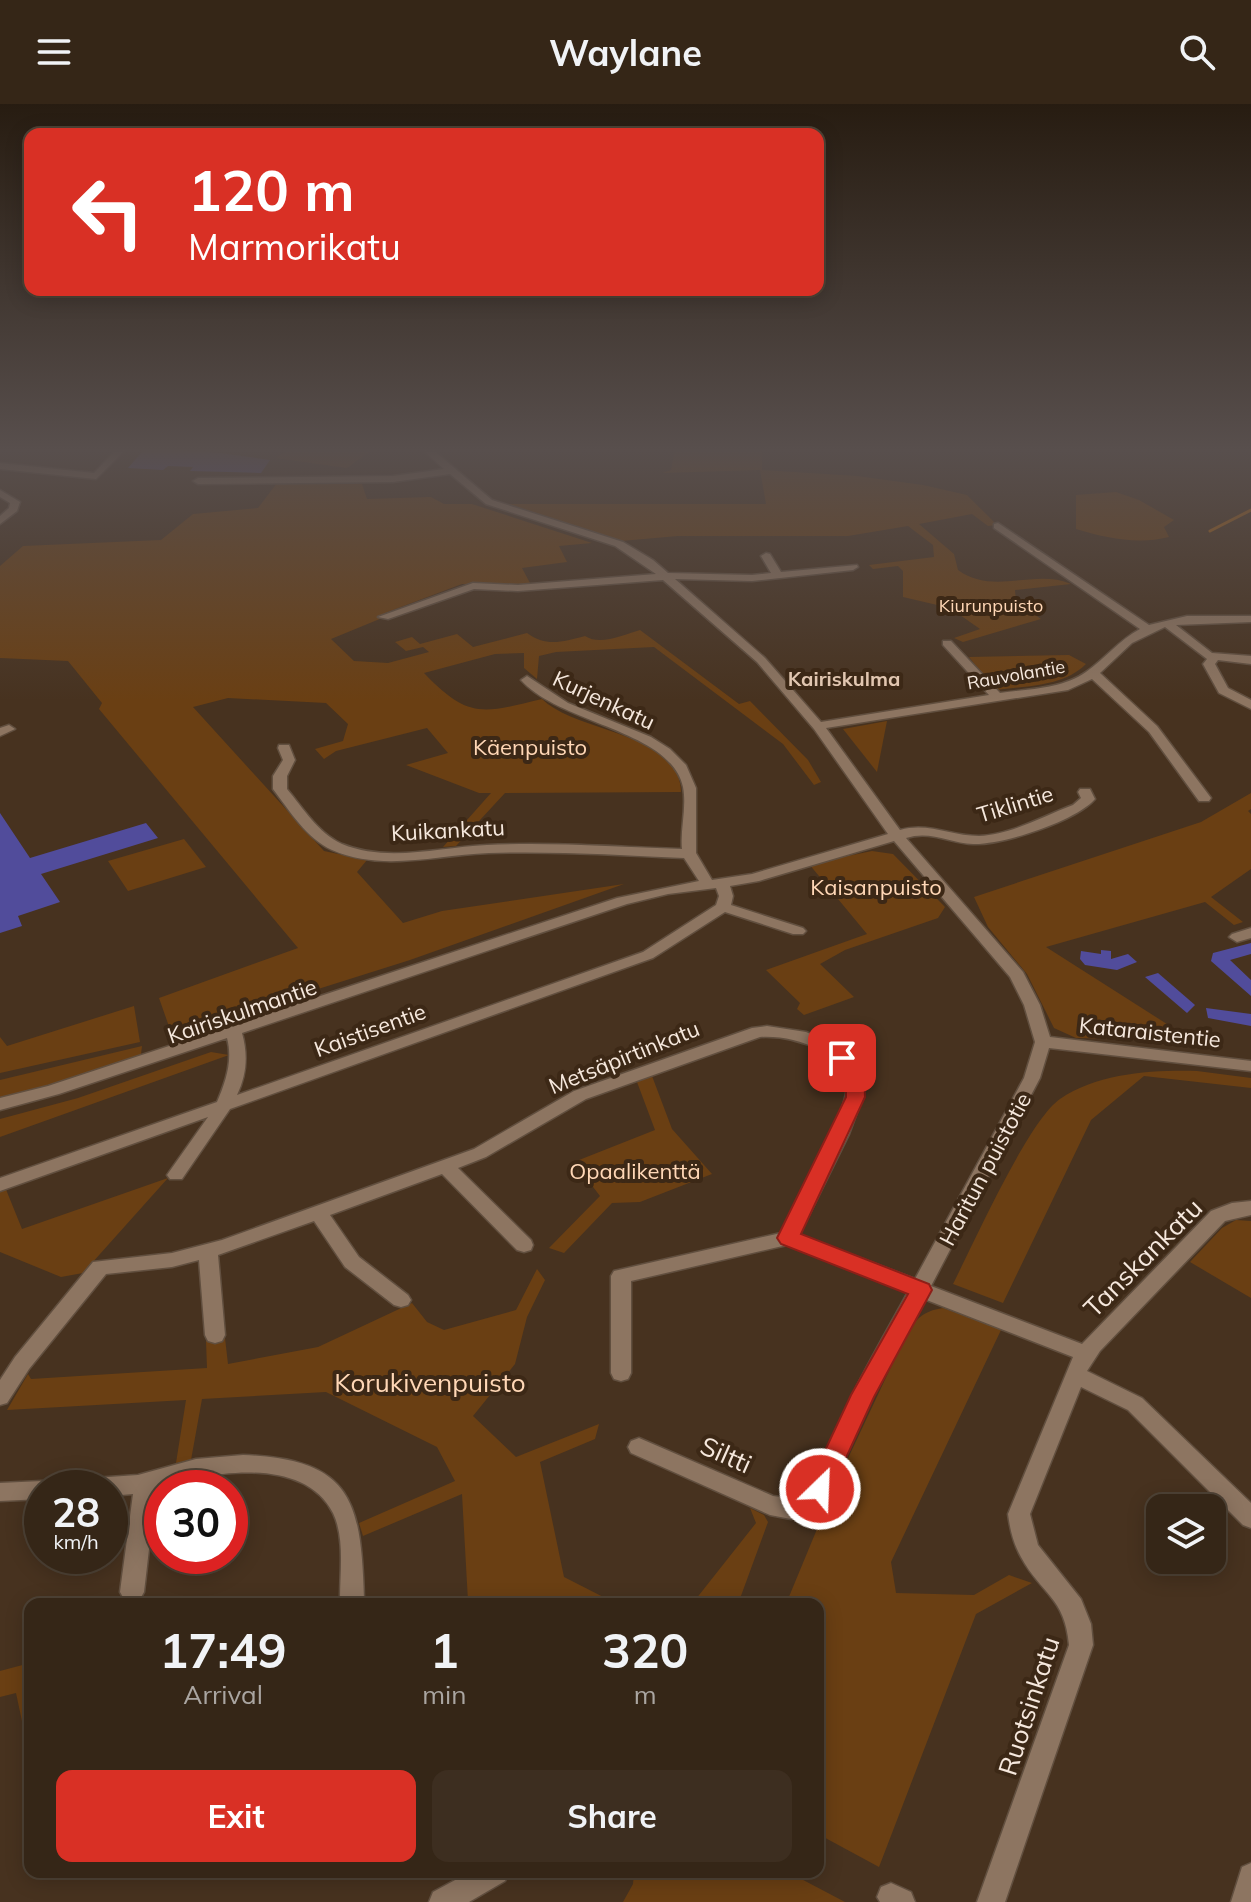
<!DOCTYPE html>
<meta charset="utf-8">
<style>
:root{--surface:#352617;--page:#3d2e20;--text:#f1f3f6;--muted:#aaa5a1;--line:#4f4336;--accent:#d93025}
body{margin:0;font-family:Mulish,sans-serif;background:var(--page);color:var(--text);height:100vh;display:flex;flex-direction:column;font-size:30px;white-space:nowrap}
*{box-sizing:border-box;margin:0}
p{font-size:26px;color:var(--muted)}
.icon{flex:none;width:44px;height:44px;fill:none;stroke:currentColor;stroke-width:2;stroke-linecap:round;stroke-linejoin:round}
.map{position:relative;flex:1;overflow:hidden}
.side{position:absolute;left:24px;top:1494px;width:800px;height:280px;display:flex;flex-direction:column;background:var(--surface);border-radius:16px;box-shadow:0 4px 20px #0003,0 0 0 2px var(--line)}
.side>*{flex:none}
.top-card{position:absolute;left:24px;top:24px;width:800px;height:168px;border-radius:16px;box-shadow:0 4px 20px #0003,0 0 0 2px var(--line);background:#d93025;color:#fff;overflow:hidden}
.buttons{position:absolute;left:1146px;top:1390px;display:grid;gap:16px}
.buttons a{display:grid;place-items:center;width:80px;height:80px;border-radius:16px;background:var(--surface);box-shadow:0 4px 20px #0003,0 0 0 2px var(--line);font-size:40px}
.speed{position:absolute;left:24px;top:1366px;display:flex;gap:16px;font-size:40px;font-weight:700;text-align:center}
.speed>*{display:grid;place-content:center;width:104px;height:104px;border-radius:50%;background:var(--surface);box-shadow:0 4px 20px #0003,0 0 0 2px var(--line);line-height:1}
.speed small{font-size:20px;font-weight:400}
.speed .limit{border:12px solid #d22;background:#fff;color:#111}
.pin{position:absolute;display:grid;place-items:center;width:68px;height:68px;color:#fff;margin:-34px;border-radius:16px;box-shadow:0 4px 12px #0006}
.me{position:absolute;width:88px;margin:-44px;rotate:24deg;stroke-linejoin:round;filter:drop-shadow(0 0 6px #0008)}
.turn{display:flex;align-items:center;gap:28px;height:168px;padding:0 32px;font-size:36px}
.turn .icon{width:104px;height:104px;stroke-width:2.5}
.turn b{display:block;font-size:56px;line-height:68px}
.eta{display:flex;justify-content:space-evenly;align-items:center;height:136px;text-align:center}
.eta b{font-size:48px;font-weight:700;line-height:56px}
.cta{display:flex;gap:16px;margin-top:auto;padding:16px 32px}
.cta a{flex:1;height:92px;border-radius:16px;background:var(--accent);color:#fff;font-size:32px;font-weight:700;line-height:92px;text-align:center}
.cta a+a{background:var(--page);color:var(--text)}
header{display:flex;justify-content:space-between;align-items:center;height:104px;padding:0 32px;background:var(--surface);font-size:36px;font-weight:700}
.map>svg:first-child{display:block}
.green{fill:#6a3f13}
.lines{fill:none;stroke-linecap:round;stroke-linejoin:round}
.stream{stroke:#aa6313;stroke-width:3}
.building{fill:#514c9b}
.minor-casing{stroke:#614f3f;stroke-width:3}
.minor{fill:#8d7561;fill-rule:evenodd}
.route{fill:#d93025;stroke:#8d1f18;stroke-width:2}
.labels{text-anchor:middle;stroke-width:8;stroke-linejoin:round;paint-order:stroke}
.far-park-label{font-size:18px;fill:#ffd7b6;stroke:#3c2816}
.far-street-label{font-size:18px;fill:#f6e8dd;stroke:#3c2816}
.far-neighbourhood-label{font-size:20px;font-weight:bold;fill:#e1c6b0;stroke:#3c2816}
.street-label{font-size:22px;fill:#f6e8dd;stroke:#3c2816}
.park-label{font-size:22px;fill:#ffd7b6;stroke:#3c2816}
.near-street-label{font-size:26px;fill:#f6e8dd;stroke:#3c2816}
.near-park-label{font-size:26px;fill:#ffd7b6;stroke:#3c2816}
</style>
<header><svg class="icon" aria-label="menu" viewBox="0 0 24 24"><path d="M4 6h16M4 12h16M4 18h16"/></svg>Waylane<svg class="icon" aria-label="search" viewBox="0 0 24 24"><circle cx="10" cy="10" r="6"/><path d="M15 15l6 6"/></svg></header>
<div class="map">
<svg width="1251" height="1798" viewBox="0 0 1251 1798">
<rect width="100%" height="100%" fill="#47321f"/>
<!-- green -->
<g class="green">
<polygon points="289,345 373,345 347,364 276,354"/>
<path d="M675,345H762V366L857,372L923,381L967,391L997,421L988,422L972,410L919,420L954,450L958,466C994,492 1035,464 1071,480L1015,486L1016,497L1041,515L963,538L954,534L980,525L950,504L903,493V467L898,462L873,465L869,461L934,453L933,441L908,422L848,432H678L621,437L508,400H766L760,366L662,369L671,366Z"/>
<path d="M361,377L367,395L431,393L444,400H472L592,439L559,442L567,458L522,464L531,481L462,480L385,509L387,512L331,535L354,557L388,559L429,548L423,543L406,547L395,538L412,533L420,540L457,530L473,543L527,529C546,543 562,538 585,532C600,542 623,531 640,526L739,600L750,597L808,656L821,678L814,681L783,640L654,543L556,548L539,552L537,575L524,564V549L495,550L424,569C469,616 483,609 542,595C576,629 680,628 681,688L505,689L456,742L443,743L491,689H479L406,661L448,649L427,624L336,647L324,655L315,645L343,637L348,620L326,599L228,594L193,603L324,747L367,756L357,768L403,819L442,807L624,780L410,856L172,931L159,894L298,844L99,605L102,599L68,557L0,554V462L23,442L161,436L193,410L258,404L277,379Z"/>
<path d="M1116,388L1139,396L1174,416L1164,423L1169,433C1138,441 1106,434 1076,425V391Z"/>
<path d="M1069,551L1086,560C1063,583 1025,582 995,586L969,553Z"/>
<polygon points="887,617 877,668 843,625"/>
<polygon points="1251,689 1251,705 1248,707 1251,710 1251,765 1211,793 1243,818 1234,821 1205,798 1046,843 1192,936 1076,934 1054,924 1027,870 988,823 974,793 1201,718"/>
<polygon points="184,735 206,763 128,787 108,757"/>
<polygon points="872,747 893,750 945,803 938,814 845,846 820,860 854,893 804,911 797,905 800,899 766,866 867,830 809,760"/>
<polygon points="134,902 140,938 0,969 0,933 7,942"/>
<polygon points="142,942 141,950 133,955 0,996 0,976"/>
<polygon points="211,948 229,951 0,1033 0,1015 78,994"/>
<path d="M1197,967L1251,974V984L1144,972L1091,1016L1003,1199L953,1180C974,1139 1028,1017 1060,995C1098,969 1152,966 1197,967Z"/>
<polygon points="652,972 672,1025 712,1070 640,1098 612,1099 564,1149 549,1144 600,1092 574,1058 655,1026 637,978"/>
<polygon points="168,1074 83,1169 61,1173 0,1148 0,1084 5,1083 22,1125"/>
<polygon points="1236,1116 1251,1117 1251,1194 1190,1158 1222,1124"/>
<polygon points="537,1165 545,1176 527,1213 515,1260 473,1312 516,1353 599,1320 595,1335 540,1358 564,1473 617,1500 462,1500 468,1497 462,1390 363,1432 359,1419 455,1377 437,1343 326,1288 202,1295 191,1356 176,1359 186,1296 7,1306 28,1270 31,1275 207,1264 206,1237 225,1234 228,1260 318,1243 412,1199 427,1218 444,1226 516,1206"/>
<path d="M943,1204L1001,1226L891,1458L896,1489L974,1491L1009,1471L1032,1479L976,1510L879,1763L818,1730V1500H786L834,1384L905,1233C915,1216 922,1207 943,1204Z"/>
<polygon points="750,1404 764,1411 768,1418 738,1500 692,1500 756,1419"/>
<polygon points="30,1559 30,1655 16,1589 0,1593 0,1567"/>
<polygon points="634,1768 788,1768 845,1798 623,1798 633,1780"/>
</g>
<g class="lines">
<!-- stream -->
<polyline class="stream" points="1210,427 1251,406"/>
</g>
<!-- building -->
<g class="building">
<polygon points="148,345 221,349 270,356 261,369 190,367 193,363 168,362 163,366 128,364 142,348"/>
<polygon points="0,709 30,754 146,719 158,734 41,770 60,798 18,812 22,822 0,829"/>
<polygon points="1251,839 1251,850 1230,856 1251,876 1251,892 1211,857 1213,849"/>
<polygon points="1101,846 1111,847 1111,855 1128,850 1137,858 1117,866 1085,861 1080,855 1081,847 1101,850"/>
<polygon points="1158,869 1195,901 1187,909 1145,873"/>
<polygon points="1206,904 1251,910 1251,922 1208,914"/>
</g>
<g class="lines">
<!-- minor casing -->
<g class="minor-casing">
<g id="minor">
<polygon points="117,345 126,345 96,375 0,365 0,359 94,369"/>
<path d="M422,345H432L492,396L623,438L653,456L668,469L752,471L771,469L761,452L766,449L770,450L781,468L857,461L858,463L853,466L752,477L675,475L765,554L821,618L989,591L943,541V537H951L1000,589C1028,585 1062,585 1086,568C1105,555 1119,536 1140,525L994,424V420L998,419L1149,521L1187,512H1251V518L1176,521L1212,549L1251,552V560L1218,556L1215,560L1228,584L1251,596V605L1219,589L1203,560L1207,555L1165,523L1132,539L1100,569L1157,622L1211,694L1209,697H1199L1149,628L1092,575L1068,586L826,624L900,726C928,718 951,732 979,732C1011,731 1043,712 1073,701L1081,694L1078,688L1080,685H1090L1095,695C1076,717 1003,741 973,740C950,739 930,726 906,734L1023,868L1040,901L1050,933L1251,957V967L1049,944L1040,974L931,1182L1082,1240L1211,1107L1232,1099L1251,1097V1111L1225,1117L1100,1247L1087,1267L1142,1294L1251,1399V1424L1243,1421L1128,1306L1081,1283L1030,1410L1038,1441L1081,1495L1091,1520L1093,1541L1005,1798H977L1069,1541C1065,1493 1041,1490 1021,1453C1013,1439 1010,1425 1008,1410L1073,1253L924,1195L873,1292L823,1399L810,1410L802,1413L791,1415L770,1411L631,1349L628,1343L631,1337L639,1334L773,1392L796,1395C823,1372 837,1324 852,1292C869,1257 889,1223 908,1188L787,1141L631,1177V1269L628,1275L621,1277L614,1275L611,1269V1172L614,1167L781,1129C797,1099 856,1000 846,970C842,959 830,951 819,946C800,936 781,932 760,933L586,995L486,1053L458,1064L531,1136L533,1141L531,1146L524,1148L517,1146L442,1070L330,1111L359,1153L408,1191L411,1196L408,1201L401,1203L394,1201L345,1163L314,1117L218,1151L225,1231L222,1237L215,1239L208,1237L205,1231L199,1156L172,1163L106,1170L29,1265L7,1299L0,1301V1276L15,1253L93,1158L172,1149L222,1136L474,1045L574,987L752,924L767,922L806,928L834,940L854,955L864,976V989L849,1030L799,1131L915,1175L1024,974L1035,938L1024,901L1010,873L894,737L759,777L730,782L733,792L731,801L803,824L806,827L803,830H793L725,808L653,854L230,1005L182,1075H170L167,1071L208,1013L0,1087V1074L217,998C226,977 233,956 227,934L59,990L0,1006V994L48,982L617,794L699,777L684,754C619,751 554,747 489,749C436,751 382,768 332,746C307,735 289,706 273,685V672L283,656L278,644L279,641H289L295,656L287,672V685C303,704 318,729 342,740C388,759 440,743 487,741C552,738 617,743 682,745C680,725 687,704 683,683C671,626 560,620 521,576L527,572L568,599L651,633L670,645L686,661L696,684V749L712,776L752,770L888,730L814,625L757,558L663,476L518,487L474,485L388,515L378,513L473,479L518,481L656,470L615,442L486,400L450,370L393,378L198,380L193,377L198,374L393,372L444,365ZM716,784L719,792L716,801L643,848L237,991C247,970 248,951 242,929L627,800L668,790Z"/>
<polygon points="0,386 20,398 17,407 0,420 0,412 9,404 10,399 0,393"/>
<polygon points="9,621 15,625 0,632 0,624"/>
<polygon points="1251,824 1251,834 1237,838 1229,833 1232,830"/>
<path d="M243,1351C353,1355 361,1398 364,1495L361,1500H343L340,1495C340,1468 345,1434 333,1409C303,1350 206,1368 156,1385L144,1488L140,1495L132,1498L124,1495L120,1488L133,1390L110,1392V1384H68L71,1377L79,1375L138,1371L196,1355Z"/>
<polygon points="42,1377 50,1379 52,1384 42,1384 42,1395 0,1397 0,1379"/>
<polygon points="1251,1759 1251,1798 1231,1798 1242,1763"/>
<polygon points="470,1768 509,1768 505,1777 469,1798 429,1798 433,1788"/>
<polygon points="891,1779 911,1788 915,1798 880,1798 877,1793 881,1783"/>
</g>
</g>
<!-- minor -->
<use href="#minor" class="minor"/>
</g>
<!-- sky -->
<linearGradient id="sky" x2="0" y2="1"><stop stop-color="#271c11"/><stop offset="0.58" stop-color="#584f4d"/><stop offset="1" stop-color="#584f4d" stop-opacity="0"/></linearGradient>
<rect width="1251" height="597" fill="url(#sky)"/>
<!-- route -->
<path class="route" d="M842,948C862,953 865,976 865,993L801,1130L929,1180L932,1186L874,1293L828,1393L820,1396L811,1393L807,1385L851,1291L908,1190L781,1140L777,1134L846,993V973L833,954Z"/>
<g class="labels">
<!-- far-park labels -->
<g class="far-park-label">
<text x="991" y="508">Kiurunpuisto</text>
</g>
<!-- far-street labels -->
<g class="far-street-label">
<text transform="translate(1016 571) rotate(-10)" y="6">Rauvolantie</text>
</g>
<!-- far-neighbourhood labels -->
<g class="far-neighbourhood-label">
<text x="844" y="582">Kairiskulma</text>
</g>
<!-- street labels -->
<g class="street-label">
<text transform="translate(604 596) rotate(25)" y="8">Kurjenkatu</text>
<text transform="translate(1015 700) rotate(-17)" y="8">Tiklintie</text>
<text transform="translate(448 726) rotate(-3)" y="8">Kuikankatu</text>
<text transform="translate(242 907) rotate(-19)" y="8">Kairiskulmantie</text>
<text transform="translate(370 926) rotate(-20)" y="8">Kaistisentie</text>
<text transform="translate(1150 928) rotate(6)" y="8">Kataraistentie</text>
<text transform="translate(624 953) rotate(-22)" y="8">Metsäpirtinkatu</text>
<text transform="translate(985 1065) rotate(-62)" y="8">Haritun puistotie</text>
</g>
<!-- park labels -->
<g class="park-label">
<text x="530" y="651">Käenpuisto</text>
<text x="876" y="791">Kaisanpuisto</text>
<text x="635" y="1075">Opaalikenttä</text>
</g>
<!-- near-street labels -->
<g class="near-street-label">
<text transform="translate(1143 1154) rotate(-45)" y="9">Tanskankatu</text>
<text transform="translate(726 1351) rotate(24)" y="9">Siltti</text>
<text transform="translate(1029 1602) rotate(-72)" y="9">Ruotsinkatu</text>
</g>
<!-- near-park labels -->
<g class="near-park-label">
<text x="430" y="1288">Korukivenpuisto</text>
</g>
</g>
</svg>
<div class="buttons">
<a><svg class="icon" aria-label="layers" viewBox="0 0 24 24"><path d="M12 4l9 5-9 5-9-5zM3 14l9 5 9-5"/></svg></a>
</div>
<div class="speed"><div>28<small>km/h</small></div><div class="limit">30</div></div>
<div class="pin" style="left:842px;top:954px;background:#d93025"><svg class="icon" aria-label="arrive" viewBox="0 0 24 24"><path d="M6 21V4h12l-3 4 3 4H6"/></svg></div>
<svg class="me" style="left:820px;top:1385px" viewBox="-20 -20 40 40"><circle r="17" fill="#d93025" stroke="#fff" stroke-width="3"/><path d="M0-11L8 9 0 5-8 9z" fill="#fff"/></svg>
<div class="top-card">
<div class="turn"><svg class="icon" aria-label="left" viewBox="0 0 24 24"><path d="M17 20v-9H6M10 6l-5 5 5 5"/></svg><div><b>120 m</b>Marmorikatu</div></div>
</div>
<section class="side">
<div class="eta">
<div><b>17:49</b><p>Arrival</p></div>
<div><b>1</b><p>min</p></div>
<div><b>320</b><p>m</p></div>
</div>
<div class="cta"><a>Exit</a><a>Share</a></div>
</section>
</div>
